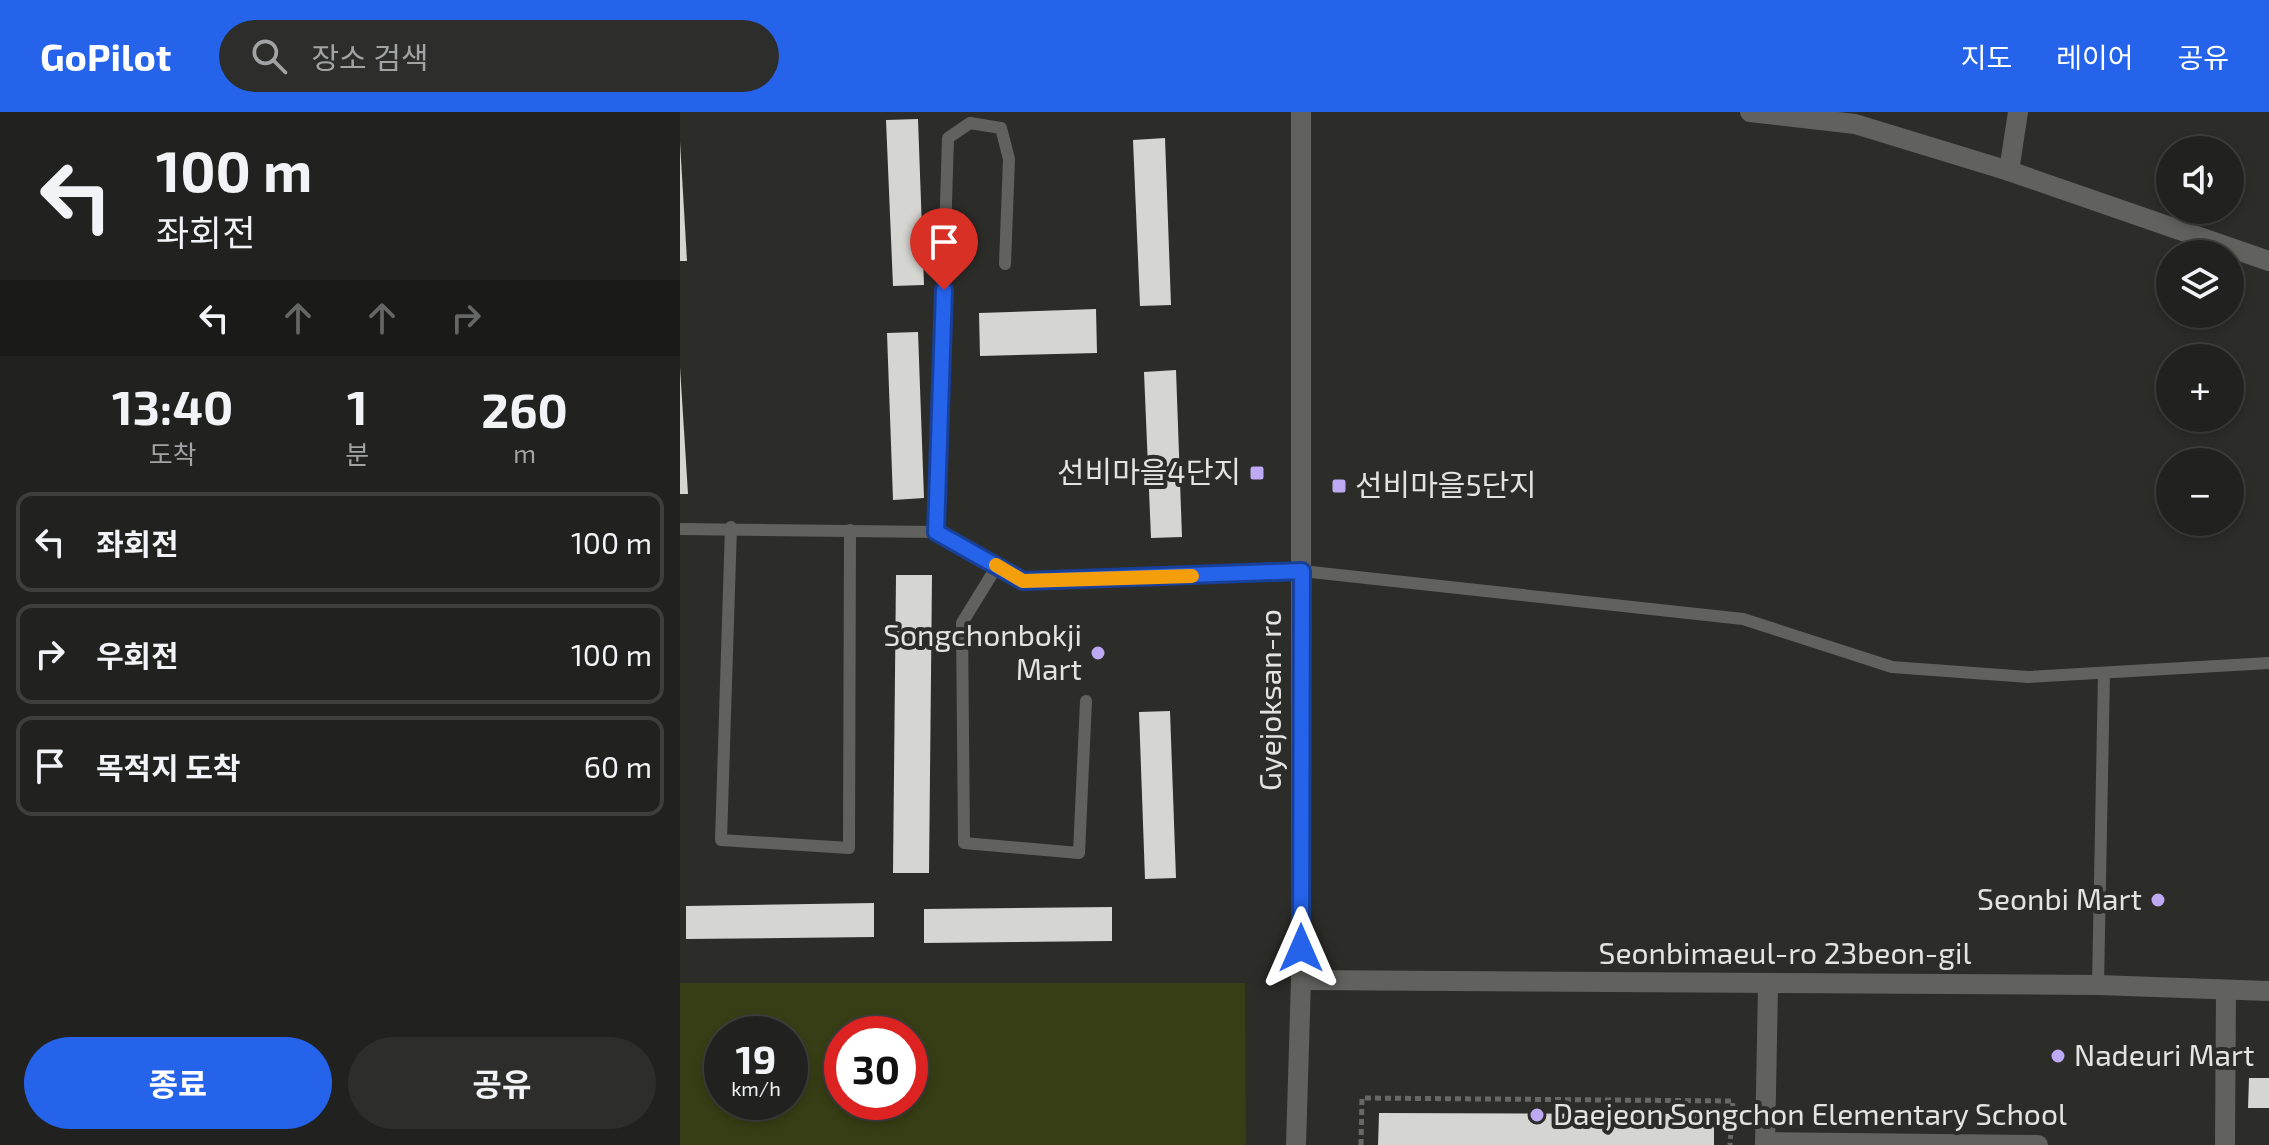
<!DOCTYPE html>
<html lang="ko">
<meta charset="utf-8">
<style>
:root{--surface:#21211f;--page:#2d2e2c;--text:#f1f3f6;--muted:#a2a3a4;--line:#3e3e3d;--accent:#2563eb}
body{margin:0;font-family:"Exo 2","Noto Sans KR",sans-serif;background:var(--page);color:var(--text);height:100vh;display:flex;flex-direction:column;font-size:30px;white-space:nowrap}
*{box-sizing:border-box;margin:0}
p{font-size:26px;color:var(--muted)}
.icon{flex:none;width:44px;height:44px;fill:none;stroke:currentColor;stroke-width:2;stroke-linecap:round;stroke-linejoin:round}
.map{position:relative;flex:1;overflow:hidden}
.panel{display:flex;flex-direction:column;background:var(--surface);width:680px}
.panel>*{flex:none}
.top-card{background:#21211f;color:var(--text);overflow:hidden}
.tools{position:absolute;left:1476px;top:24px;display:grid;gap:16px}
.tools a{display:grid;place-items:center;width:88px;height:88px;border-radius:50%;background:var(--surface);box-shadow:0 4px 12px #0003,0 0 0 2px var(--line);font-size:40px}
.speed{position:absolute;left:24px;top:904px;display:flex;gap:16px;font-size:40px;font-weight:700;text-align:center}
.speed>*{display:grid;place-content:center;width:104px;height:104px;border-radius:50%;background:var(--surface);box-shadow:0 4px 12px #0003,0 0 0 2px var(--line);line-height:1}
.speed small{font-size:20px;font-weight:400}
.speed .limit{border:12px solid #d22;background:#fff;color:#111}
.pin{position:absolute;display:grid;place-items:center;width:68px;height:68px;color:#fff;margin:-82px -34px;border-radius:50% 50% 50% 0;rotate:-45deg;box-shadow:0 0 8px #0007}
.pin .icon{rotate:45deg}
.me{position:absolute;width:88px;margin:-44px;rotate:0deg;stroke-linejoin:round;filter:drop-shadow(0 0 6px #0008)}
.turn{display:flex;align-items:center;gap:28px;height:168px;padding:0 24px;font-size:36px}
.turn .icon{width:104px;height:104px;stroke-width:2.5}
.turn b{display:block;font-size:56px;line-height:68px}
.lanes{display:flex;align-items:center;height:76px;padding:0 24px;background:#0003;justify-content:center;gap:40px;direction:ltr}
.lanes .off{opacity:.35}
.eta{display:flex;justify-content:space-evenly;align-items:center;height:136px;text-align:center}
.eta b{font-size:48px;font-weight:700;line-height:56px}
.button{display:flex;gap:16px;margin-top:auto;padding:16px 24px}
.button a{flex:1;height:92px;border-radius:48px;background:var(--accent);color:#fff;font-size:32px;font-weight:700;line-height:92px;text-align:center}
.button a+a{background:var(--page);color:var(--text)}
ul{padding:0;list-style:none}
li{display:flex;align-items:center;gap:24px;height:100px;margin:0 16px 12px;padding:0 8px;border:4px solid var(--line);border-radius:16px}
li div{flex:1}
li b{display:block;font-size:30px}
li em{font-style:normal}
header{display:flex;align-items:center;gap:48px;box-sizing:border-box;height:112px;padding:0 40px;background:var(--accent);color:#fff}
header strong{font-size:38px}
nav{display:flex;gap:44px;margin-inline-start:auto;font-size:28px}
.search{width:560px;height:72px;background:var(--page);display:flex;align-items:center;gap:20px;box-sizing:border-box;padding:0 28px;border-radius:44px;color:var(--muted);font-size:30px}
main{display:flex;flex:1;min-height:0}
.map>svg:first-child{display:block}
.green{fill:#373d14;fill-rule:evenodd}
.building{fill:#d5d6d2}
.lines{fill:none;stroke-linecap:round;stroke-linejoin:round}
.path{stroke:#686866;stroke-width:5;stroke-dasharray:6 4;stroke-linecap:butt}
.service{stroke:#61615e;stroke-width:12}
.minor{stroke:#61615e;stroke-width:20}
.route-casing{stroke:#184099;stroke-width:20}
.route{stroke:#2563eb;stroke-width:14}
.slow{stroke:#f59e0b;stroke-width:14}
.poi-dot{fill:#bea9f4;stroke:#2c2c29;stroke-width:3}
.labels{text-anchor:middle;stroke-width:8;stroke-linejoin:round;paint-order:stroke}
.poi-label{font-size:30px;fill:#e3e4e2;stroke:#2c2c29;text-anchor:end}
.street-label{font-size:30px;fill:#e3e4e2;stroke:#2c2c29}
</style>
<header>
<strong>GoPilot</strong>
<div class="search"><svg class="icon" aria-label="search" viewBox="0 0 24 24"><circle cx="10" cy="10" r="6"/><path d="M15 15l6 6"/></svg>장소 검색</div>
<nav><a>지도</a><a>레이어</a><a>공유</a></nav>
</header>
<main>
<section class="panel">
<div class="top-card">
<div class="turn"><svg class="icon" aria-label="left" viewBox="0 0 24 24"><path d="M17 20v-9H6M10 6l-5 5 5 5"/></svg><div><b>100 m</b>좌회전</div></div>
<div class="lanes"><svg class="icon" aria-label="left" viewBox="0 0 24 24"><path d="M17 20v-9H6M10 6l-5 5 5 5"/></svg><svg class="icon off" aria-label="ahead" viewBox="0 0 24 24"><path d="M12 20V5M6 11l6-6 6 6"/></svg><svg class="icon off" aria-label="ahead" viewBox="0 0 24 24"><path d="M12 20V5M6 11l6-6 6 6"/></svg><svg class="icon off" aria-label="right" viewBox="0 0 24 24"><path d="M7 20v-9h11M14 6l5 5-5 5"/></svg></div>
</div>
<div class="eta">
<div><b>13:40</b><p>도착</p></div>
<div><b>1</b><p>분</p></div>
<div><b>260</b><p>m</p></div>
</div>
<ul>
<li><svg class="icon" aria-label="left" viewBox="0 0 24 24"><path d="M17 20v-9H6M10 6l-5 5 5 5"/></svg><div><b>좌회전</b></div><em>100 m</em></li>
<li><svg class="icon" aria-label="right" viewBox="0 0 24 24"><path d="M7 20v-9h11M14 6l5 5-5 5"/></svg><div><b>우회전</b></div><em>100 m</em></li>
<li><svg class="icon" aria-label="arrive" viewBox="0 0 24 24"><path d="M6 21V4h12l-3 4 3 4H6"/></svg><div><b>목적지 도착</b></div><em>60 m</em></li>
</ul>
<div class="button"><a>종료</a><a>공유</a></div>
</section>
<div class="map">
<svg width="1589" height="1033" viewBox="0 0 1589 1033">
<rect width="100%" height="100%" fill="#2c2c29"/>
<!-- green -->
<path class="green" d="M0,871H565L566,1033H0ZM42,922H110V990H42ZM162,922H230V990H162Z"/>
<!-- building -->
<g class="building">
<polygon points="238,7 244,173 213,174 206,8"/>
<polygon points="485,26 491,193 460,194 453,28"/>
<polygon points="0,30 7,149 0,149"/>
<polygon points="416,197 417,241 300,244 299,201"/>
<polygon points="238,220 244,386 213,388 207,221"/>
<polygon points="0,255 8,382 0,382"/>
<polygon points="496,258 502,425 471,426 464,260"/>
<polygon points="216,463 252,463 249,761 213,761"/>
<polygon points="490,599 496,766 465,767 459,600"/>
<polygon points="194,791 194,825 6,827 6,794"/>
<polygon points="432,795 432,829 244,831 244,797"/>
<polygon points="1569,966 1589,966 1589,996 1568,996"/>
<polygon points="699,1001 1034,1002 1034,1033 698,1033"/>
</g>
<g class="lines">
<!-- path -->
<polyline class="path" points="681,1033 682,986 1053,989 1050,1033"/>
<!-- service -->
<g class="service">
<polyline points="51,415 41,728 169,736 170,418"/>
<polyline points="0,417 256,420 343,469 622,459 1063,507 1212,555 1348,565 1589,551"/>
<polyline points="256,420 268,26 290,11 321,16 329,47 325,152"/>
<polyline points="317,454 282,511 284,731 399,741 406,589"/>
<polyline points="1418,873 1424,561"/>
</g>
<!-- minor -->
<g class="minor">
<polyline points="1070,0 1175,12 1329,59 1589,149"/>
<polyline points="1329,59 1338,0"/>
<polyline points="621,868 1418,873 1589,879"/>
<polyline points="1085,1030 1358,1033"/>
<polyline points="616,1033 621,868 621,0"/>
<polyline points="1085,1033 1088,874"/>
<polyline points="1545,1033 1546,878"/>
</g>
</g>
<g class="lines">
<!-- route casing -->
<g class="route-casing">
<polyline id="route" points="264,178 256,420 343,469 622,459 621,836"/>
</g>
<!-- route -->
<use href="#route" class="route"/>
<!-- slow -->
<polyline class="slow" points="316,453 343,469 512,464"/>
</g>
<!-- markers -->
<g class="poi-dot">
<rect x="569" y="353" width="16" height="16" rx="4"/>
<rect x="651" y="366" width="16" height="16" rx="4"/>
<circle cx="418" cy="541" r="8"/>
<circle cx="1478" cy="788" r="8"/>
<circle cx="1378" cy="944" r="8"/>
<circle cx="857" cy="1003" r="8"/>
</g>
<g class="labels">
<!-- poi labels -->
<g class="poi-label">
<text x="561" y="371">선비마을4단지</text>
<text x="675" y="384" text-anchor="start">선비마을5단지</text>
<text x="402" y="534">Songchonbokji<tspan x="402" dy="34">Mart</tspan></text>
<text x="1462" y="798">Seonbi Mart</text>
<text x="1394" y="954" text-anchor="start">Nadeuri Mart</text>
<text x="873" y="1013" text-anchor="start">Daejeon Songchon Elementary School</text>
</g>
<!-- street labels -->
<g class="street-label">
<text transform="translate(591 588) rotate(-90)" y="10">Gyejoksan-ro</text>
<text x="1105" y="852">Seonbimaeul-ro 23beon-gil</text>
</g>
</g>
</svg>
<div class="tools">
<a><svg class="icon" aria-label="sound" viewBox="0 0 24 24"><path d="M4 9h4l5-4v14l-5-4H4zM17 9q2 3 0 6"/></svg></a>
<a><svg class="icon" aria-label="layers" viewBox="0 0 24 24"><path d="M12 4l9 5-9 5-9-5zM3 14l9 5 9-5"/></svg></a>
<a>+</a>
<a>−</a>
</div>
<div class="speed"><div>19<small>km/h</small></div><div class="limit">30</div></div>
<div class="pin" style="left:264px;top:178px;background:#d93025"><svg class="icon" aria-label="arrive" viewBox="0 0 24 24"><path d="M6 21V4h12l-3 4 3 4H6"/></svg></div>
<svg class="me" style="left:621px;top:836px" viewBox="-20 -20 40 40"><path d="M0-17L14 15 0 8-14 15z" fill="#2563eb" stroke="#fff" stroke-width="4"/></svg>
</div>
</main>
